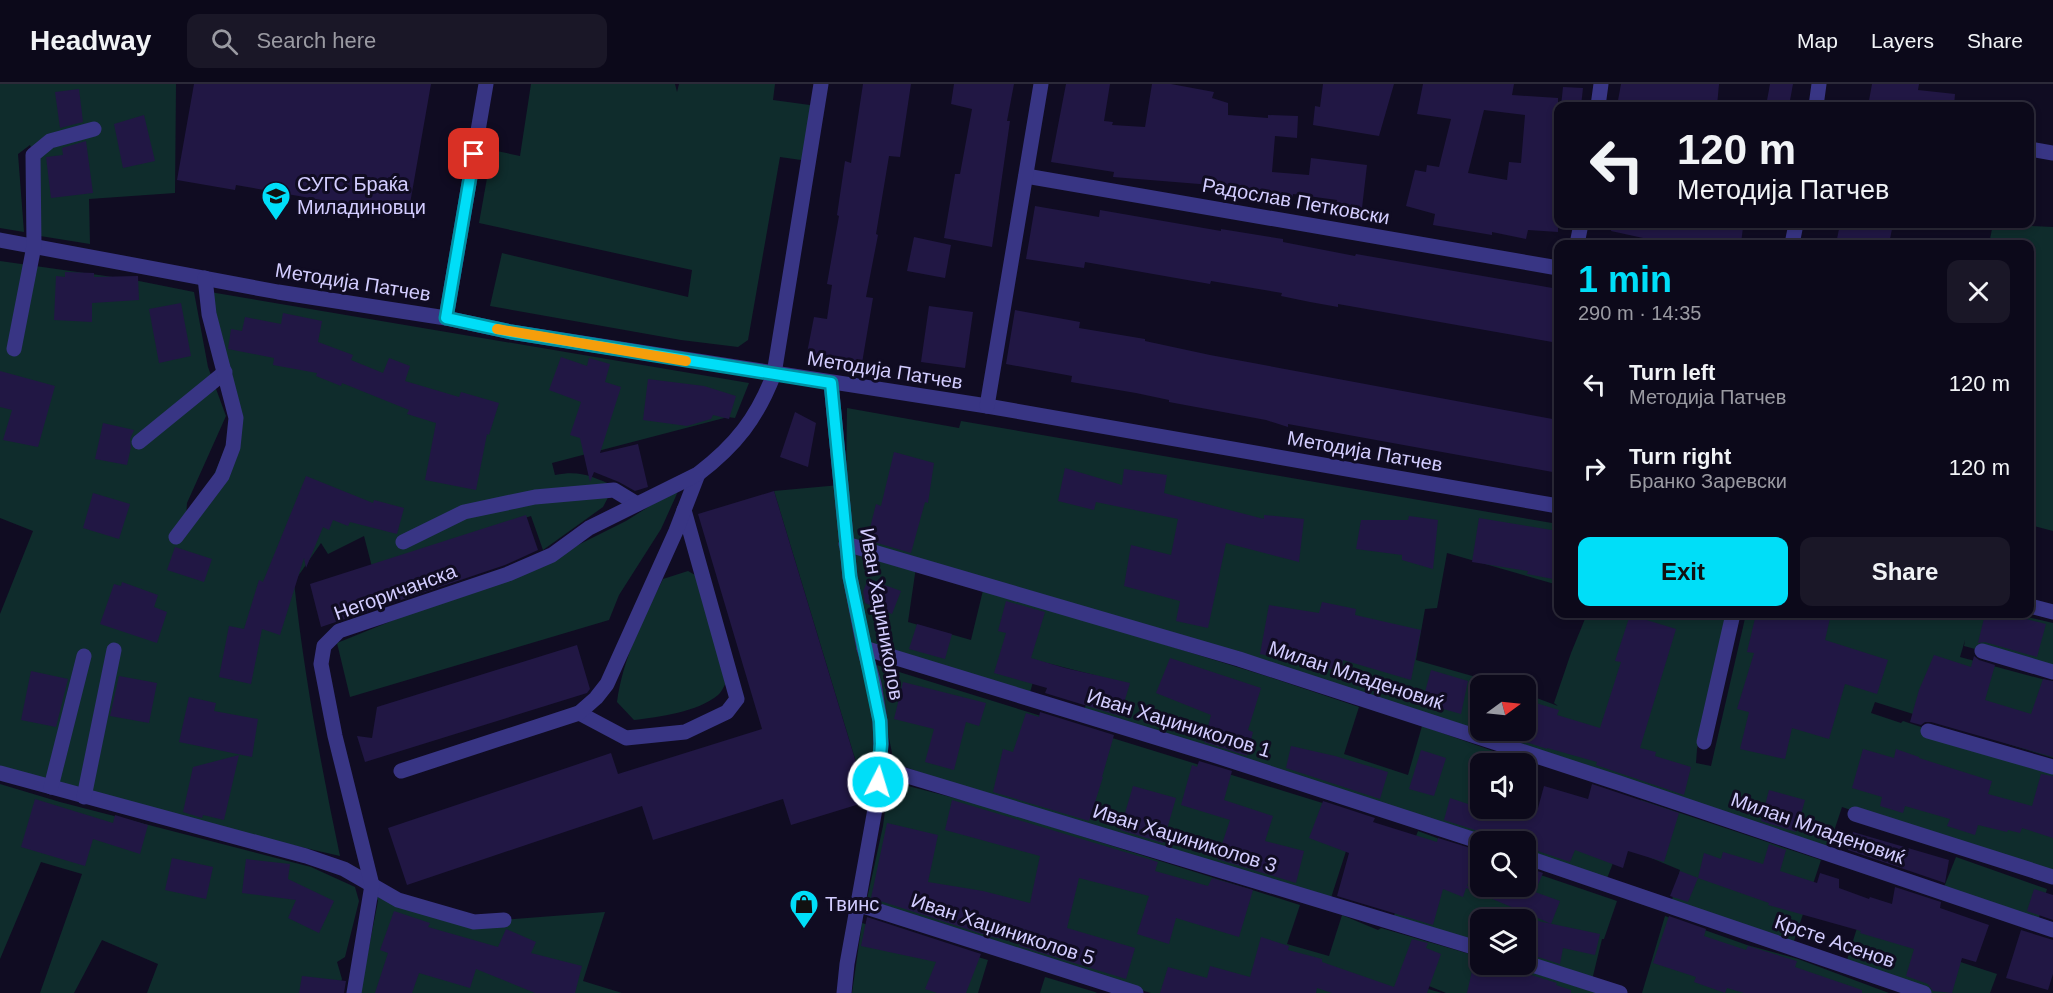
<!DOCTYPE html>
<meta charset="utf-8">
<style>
:root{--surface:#0c091a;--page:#1a1727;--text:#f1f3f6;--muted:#9a9aa2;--line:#2c2a39;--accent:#00def8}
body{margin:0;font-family:Helvetica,sans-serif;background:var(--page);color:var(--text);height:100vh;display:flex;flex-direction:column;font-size:22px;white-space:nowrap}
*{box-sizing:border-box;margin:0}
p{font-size:20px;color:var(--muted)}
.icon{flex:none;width:33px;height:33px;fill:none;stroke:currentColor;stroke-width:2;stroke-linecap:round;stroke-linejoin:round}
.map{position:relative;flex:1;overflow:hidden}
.details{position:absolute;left:1554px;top:156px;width:480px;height:378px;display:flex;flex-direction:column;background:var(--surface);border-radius:12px;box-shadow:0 3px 9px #0003,0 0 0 2px var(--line)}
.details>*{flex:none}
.banner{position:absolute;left:1554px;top:18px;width:480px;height:126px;border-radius:12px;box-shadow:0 3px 9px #0003,0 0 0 2px var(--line);background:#0c091a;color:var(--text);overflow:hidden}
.needle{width:39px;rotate:75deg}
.buttons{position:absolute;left:1470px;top:591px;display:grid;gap:12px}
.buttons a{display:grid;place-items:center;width:66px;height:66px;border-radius:12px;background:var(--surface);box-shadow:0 3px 9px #0003,0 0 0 2px var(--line);font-size:30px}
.pin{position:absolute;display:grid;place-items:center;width:51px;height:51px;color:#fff;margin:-26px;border-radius:12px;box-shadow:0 3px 9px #0006}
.me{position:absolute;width:66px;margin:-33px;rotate:5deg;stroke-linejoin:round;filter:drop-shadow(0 0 4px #0008)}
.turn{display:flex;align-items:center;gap:21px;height:126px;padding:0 24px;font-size:27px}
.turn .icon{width:78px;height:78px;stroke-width:2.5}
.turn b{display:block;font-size:42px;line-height:51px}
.round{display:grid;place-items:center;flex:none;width:63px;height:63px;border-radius:12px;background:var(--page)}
.overview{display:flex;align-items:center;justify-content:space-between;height:102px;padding:0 24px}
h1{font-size:36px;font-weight:800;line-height:45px;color:var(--accent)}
.cta{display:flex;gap:12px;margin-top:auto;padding:12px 24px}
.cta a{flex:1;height:69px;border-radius:12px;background:var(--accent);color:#111;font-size:24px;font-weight:800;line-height:69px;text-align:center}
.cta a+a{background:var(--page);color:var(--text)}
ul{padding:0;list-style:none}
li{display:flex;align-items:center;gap:18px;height:84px;padding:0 24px}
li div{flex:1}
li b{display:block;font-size:22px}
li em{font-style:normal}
header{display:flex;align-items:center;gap:36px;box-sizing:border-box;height:84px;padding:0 30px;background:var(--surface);border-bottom:2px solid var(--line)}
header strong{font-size:28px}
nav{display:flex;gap:33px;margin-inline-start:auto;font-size:21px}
.search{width:420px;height:54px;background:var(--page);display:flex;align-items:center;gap:15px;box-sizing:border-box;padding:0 21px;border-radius:12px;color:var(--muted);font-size:22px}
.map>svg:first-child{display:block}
.green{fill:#0f2c2c;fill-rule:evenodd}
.building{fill:#211744;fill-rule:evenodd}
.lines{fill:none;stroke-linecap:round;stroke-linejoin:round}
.minor{stroke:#383584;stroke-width:15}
.route-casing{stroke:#0090a1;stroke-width:15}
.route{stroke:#00def8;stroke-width:10}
.slow{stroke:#f59e0b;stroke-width:10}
.labels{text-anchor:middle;stroke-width:6;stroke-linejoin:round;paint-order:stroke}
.poi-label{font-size:20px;fill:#d3cdff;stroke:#100c22;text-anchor:start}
.street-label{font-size:20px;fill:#d3cdff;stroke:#100c22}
</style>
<header>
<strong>Headway</strong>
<div class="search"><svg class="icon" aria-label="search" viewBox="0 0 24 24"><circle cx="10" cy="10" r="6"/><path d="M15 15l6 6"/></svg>Search here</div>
<nav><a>Map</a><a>Layers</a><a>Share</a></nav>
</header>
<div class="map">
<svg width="2053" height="909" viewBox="0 0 2053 909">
<rect width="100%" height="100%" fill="#100c22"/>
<!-- green -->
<g class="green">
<polygon points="0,0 176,0 175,109 89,115 90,160 34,151 36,75 30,61 18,70 24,148 0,144"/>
<polygon points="531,0 675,0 677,8 679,0 775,0 773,16 817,22 808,77 780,73 748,256 738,263 681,256 490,222 502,169 688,213 692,186 479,139 492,66 520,72"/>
<polygon points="1993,140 2053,143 2053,447 2030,441 2030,160 1989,160"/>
<path d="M0,177L134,196L194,208L208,283L226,332L187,419L186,434L194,438L238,334L210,208L749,299L735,334L728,333L552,379L555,391C580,386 591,392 614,402L603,423L543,466L531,432L372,483L364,452L328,470L321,459L294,498C304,590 321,682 340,772L175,734L0,686V530L33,447L0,434Z"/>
<path d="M847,324L959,344L961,337L1558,440V501L1447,469L1437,524L1425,525L1416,576L1504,601L1480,602V646H1526V610L1558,622L1554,619L1571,569L1587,530H1726L1697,665L1696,679L1711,682L1746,530H2015L2053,539V586L1964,562L1965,556L1960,573L2053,598V674L1875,618L1871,629L1901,639L1903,637L2053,687V795L1842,723L1828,765L1622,697L1108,543L1266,592L1359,623L1344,670L1408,691L1422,642L1533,681L1526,707V680H1480V724L1486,725L1476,753L1083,631L1094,591L1039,577L1029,612L868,563L874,600L877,714L868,718L774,407L840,401L846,408ZM916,483L985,498L971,556L908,538Z"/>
<polygon points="680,403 661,445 619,511 609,536 350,613 337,559 574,463 626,437"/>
<path d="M688,487L704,496L730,591C726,597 723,607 718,611C698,628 659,633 634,636L617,618C623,574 643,535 663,495Z"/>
<polygon points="870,579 1358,730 1330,817 990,713 894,679 885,634"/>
<polygon points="889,697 989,723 1300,821 1287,860 1329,872 1342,831 1378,846 1381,844 1480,873 1480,880 1508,881 1598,909 1446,909 1429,902 1421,903 1442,909 1151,909 865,824 883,742"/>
<polygon points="0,700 60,718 311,783 355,803 359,817 345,873 337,878 342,895 338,909 147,909 158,880 102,856 74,909 40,909 82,790 41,778 0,875"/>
<polygon points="1641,716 1821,776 1793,860 1670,823 1680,786 1627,764"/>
<polygon points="1545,737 1620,761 1606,797 1531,771"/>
<polygon points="1418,747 1480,770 1480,802 1526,802 1526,786 1617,817 1604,855 1602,855 1592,896 1526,875 1526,836 1480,836 1480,860 1393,835 1406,794 1401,791"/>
<polygon points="1956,773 2047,805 2038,837 1944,803"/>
<polygon points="372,801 474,838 605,828 583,897 622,909 360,909 378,817"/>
<polygon points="1665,832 1747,861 1798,875 1889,909 1642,909"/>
<polygon points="862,839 988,876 978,909 852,909"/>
<polygon points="1857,844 1997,890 1990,909 1928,909 1846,879"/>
<polygon points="1045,893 1095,908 1097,909 1040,909"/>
</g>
<!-- building -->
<g class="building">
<polygon points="194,0 431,0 408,131 236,101 235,106 177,96"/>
<polygon points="863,0 911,0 900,73 889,72 876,150 878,151 866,213 873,214 862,279 807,269 814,233 827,235 832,201 827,200 839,132 837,131 845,77 851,79"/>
<polygon points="954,0 1014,0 1007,37 1010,37 992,163 944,154 955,90 960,90 972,25 951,20"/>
<polygon points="1066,0 1110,0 1104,37 1113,38 1112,41 1145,43 1152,0 1171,0 1214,8 1212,14 1228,19 1228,31 1268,34 1268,31 1298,32 1297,54 1275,52 1272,88 1309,91 1311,74 1367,81 1362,124 1336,120 1337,116 1293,110 1292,116 1223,108 1224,102 1113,93 1114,88 1051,78"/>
<polygon points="1323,0 1394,0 1379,52 1313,41 1315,22 1320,23"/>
<path d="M1423,0H1514L1512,11L1558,14V148L1528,146L1526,155L1492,148V151L1433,141L1435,130L1406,122L1415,86L1426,88L1427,81L1439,83L1451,35L1417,30ZM1484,26L1525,31L1521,79L1509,78L1507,96L1468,89Z"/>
<polygon points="1621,0 1719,0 1717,22 1617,22"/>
<polygon points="1770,0 1793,0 1789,22 1766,22"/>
<polygon points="1872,0 1919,0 1918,6 1955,10 1954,22 1868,22"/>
<polygon points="1563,3 1583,4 1581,22 1561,22"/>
<polygon points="79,5 83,38 60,44 55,8"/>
<polygon points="144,31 155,77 123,84 114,40"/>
<polygon points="86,57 93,109 51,114 46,73 63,71 62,64"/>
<polygon points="1035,122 1099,133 1100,126 1221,147 1221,145 1283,155 1283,158 1355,172 1356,170 1558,205 1558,259 1338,220 1338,223 1310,218 1281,212 1282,209 1211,197 1210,200 1085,178 1084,184 1026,175"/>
<polygon points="1612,140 1715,140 1743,143 1741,160 1643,160 1643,154 1611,147"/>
<polygon points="1840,140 1893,140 1889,160 1836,160"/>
<polygon points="914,153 951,161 945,194 907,187"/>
<polygon points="65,188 94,189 94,193 138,192 139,216 92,219 92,238 54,236 56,192 65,193"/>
<polygon points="181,219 191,272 159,279 149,225"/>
<polygon points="929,222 973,228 965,284 921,278"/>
<polygon points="1015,226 1080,238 1079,244 1145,255 1145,257 1210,271 1558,336 1558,389 1288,340 1288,343 1266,336 1169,318 1169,316 1136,309 1071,298 1072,292 1006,280"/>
<polygon points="283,229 322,237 318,258 353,271 351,276 383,289 389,274 410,282 405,297 459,313 461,308 499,319 489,351 487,350 476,406 425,396 436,339 407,330 409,326 342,299 341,302 316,292 317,289 273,281 274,274 228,265 231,245 242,247 245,233 281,240"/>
<polygon points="561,273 587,282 589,274 610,280 605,298 621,303 600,369 638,360 648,403 635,407 619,398 594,388 590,398 580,354 570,351 581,318 549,306"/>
<polygon points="0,287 55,302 38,363 3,356 12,326 0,323"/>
<polygon points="648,295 704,302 736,312 729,335 713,331 711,335 687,342 643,336"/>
<polygon points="795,328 816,339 808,383 780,373"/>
<polygon points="103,339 134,346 130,355 131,363 127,381 95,375"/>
<polygon points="894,368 934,379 928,419 925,418 911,469 867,456 876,420 881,422"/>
<polygon points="1065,384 1122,401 1124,385 1167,391 1164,409 1264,435 1264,431 1304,435 1299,478 1226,459 1208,544 1176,537 1180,517 1124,502 1131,461 1171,471 1178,435 1096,418 1094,426 1058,417"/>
<polygon points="306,392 373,419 374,416 404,424 397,450 350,438 348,442 333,436 329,446 323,443 306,484 304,474 280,551 262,545 251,600 219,593 229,542 244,545 259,496 263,498"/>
<polygon points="774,407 867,715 866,718 791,741 783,715 653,756 642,722 407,801 388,744 611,669 618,690 762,645 698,430"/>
<polygon points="93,409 130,420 119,455 83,444"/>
<polygon points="526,431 538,466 505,481 321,543 310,500"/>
<polygon points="1409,432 1438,436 1433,485 1402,476 1402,471 1356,465 1361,436 1408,436"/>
<polygon points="1479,434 1558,447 1558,496 1527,490 1528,487 1472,478"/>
<polygon points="175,463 212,475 204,498 167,486"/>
<polygon points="868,495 901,507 892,530 865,519 863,508"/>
<polygon points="122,498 158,511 154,523 167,528 157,559 100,540 114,500 121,502"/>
<polygon points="1006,517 1045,528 1031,574 1065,584 1130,599 1120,632 1045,609 1047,604 994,589 1006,549 998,547"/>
<polygon points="1322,518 1356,525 1355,531 1421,546 1411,596 1343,576 1341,587 1260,570 1269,521 1319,529"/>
<polygon points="1756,530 1831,530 1825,556 1888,576 1877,610 1845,600 1829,655 1792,644 1785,675 1740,665 1749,628 1737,625 1754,569 1747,568"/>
<polygon points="1985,530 2006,530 2046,540 2037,573 1985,558 1978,559"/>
<polygon points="1630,531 1676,545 1640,664 1656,668 1655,672 1691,683 1684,711 1596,681 1597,678 1547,664 1547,665 1490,646 1526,646 1526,616 1559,626 1557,631 1600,644 1621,578 1615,577"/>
<polygon points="917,540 952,550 945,575 909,565"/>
<polygon points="577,561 590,605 587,609 365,678 357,652 372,654 377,623"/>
<polygon points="1934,571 1971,583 1974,572 1979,576 1995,581 1985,616 2031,630 2043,595 2053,597 2053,673 1931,638 1925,638 1921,641 1910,638 1919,606"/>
<polygon points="1170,574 1261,604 1248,646 1253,648 1247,672 1204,658 1211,631 1156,609"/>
<polygon points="1431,586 1468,597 1461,630 1422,619"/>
<polygon points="31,587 68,595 56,643 21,636"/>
<polygon points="119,592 157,599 149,639 110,632"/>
<polygon points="903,598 986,619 979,642 966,638 954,686 925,678 934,645 894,635"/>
<polygon points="189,613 216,619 214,627 258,635 252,673 179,658"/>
<polygon points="1040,628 1114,651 1102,693 1103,693 1089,737 993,708 1003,665 1013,668 1026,629 1039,633"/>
<polygon points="1291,662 1335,672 1388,688 1380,715 1286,684"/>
<polygon points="1863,665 1894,674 1896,665 1919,673 1919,674 1992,697 1988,710 2032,722 2041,690 2053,692 2053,754 2022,744 2020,749 2008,746 2007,748 1978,741 1975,751 1947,742 1950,735 1905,722 1903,729 1880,722 1882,713 1852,704"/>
<polygon points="1421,666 1446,674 1434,712 1409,705"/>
<polygon points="239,671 224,736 203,731 202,734 183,728 193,683"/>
<polygon points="1199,677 1232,687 1224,716 1273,732 1265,757 1304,767 1296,799 1217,775 1230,736 1181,721 1192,681 1197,683"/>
<polygon points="1592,700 1679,729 1664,778 1628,767 1623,784 1575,766 1570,778 1526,763 1526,758 1500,758 1490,754 1484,749 1444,736 1450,714 1480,724 1538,724 1544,702 1588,715"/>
<polygon points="1133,702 1176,714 1163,759 1120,746"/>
<polygon points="1769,706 1805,716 1796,748 1761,737"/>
<polygon points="35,715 113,739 115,731 148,741 140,770 93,755 85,782 21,763"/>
<polygon points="952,716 1158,778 1155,787 1208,802 1212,794 1253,806 1239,853 1176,834 1169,860 1137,850 1149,812 1079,794 1067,844 1135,864 1126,895 1019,862 1020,859 988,852 871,814 887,739 938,751 928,798 983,807 1030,819 1040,772 945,746"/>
<polygon points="1323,717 1375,734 1373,738 1437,758 1438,754 1480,767 1467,802 1526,802 1526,783 1543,789 1535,808 1560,817 1551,840 1527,829 1526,831 1526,829 1466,804 1463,813 1443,805 1433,841 1337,812 1349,769 1309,754"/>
<polygon points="1853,748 1949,776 1945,799 1848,766"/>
<polygon points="1769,760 1786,766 1780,787 1817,799 1820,789 1839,795 1839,804 1869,815 1870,813 1892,820 1895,803 1941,818 1940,824 1989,841 1976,878 1962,874 1952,909 1933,907 1928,900 1906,892 1914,865 1860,849 1861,847 1768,821 1769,819 1698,794 1704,769 1721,775 1723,768 1763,780"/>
<polygon points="172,774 213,783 206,815 165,806"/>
<polygon points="246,775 290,780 288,795 334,817 319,849 288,834 296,816 242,809"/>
<polygon points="1680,787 1698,794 1688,818 1670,812"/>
<polygon points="2034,805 2053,811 2053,836 2027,827"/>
<polygon points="394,827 430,839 428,843 498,863 506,845 536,858 531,869 582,882 575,909 535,909 476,885 470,904 419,889 412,909 375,909 388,869 380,866"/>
<polygon points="1669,832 1706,845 1704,852 1746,866 1748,862 1797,877 1795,883 1862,906 1862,909 1744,909 1727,904 1725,909 1694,898 1696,893 1653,879"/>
<polygon points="867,833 981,870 966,909 937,909 925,905 936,878 861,862"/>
<polygon points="1538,837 1600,850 1595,871 1563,864 1560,880 1532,871"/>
<polygon points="2021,846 2053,856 2053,890 2048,906 2006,894"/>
<polygon points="1261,853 1289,862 1288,866 1322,875 1322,878 1394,903 1412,855 1428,859 1426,864 1441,870 1427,909 1332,909 1317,904 1316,909 1160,909 1168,883 1207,894 1210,882 1250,893"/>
<polygon points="1474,878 1528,890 1557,899 1556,901 1571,906 1571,909 1467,909"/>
<polygon points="302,892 346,897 344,909 299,909"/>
</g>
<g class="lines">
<!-- minor -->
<g class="minor">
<polyline points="1598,22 1601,0"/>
<polyline points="1816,22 1819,0"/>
<polyline points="2030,65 2053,69"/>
<polyline points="1026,92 1558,184"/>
<polyline points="0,156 278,208 446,234 511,248 987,322 1558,422"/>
<polyline points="1577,160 1581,140"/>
<polyline points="1792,160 1796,140"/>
<polyline points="446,234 486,0"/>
<polyline points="14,265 34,162 33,71 50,57 94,45"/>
<polyline points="831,299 850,493 864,564 874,600 880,637 881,660 877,714 847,880 844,909"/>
<polyline points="987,322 1041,0"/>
<polyline points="139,358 225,288"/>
<polyline points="176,453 222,392 233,363 236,334 209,230 205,194"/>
<polyline points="403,458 464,428 535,413 614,406 637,420"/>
<polyline points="846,460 1239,575 1619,699 2053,846"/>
<polyline points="2030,522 2053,528"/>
<polyline points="864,564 1220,673 1481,758"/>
<polyline points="1982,567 2053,588"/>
<polyline points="579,629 626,654 685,648 727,628 737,615 684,426"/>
<polyline points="1928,647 2053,683"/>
<polyline points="1704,658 1733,530"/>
<polyline points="878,683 1480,865"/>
<polyline points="401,687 579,629 596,614 607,600 676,447 698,390"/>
<polyline points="0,689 306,772 344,785 398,816 474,838 504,836"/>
<polyline points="51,703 84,572"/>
<polyline points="84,713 114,566"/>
<polyline points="1855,730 2053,793"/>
<polyline points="1526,773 1924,909"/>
<polyline points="857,820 1136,909"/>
<polyline points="1526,879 1620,909"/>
<path d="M354,909L372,801L335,652L321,580L324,562L339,547L508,490L552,471L589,444L698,390C736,361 757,334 774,290L821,0"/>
</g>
</g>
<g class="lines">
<!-- route casing -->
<g class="route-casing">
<polyline id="route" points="474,70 446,234 511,248 831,299 850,493 880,637 881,660 878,698"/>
</g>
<!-- route -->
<use href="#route" class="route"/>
<!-- slow -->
<polyline class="slow" points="497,245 686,277"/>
</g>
<!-- icons -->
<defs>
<g id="school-pin" transform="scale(1.5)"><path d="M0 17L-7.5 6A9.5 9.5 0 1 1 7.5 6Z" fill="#00def8" stroke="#100c22"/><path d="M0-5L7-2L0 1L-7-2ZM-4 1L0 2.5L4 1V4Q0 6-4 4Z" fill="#111"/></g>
<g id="shop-pin" transform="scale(1.5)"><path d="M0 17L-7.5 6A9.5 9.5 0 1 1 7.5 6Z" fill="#00def8" stroke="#100c22"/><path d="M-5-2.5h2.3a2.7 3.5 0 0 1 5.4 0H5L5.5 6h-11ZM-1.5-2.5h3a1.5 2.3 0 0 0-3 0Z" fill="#111"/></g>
</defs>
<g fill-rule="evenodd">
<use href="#school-pin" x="276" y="112"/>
<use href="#shop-pin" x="804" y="820"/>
</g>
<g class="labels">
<!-- poi labels -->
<g class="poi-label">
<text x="297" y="107">СУГС Браќа<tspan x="297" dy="23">Миладиновци</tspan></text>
<text x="825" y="827">Твинс</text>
</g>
<!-- street labels -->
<g class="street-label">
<text transform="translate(1296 117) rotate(10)" y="7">Радослав Петковски</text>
<text transform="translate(353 198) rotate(9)" y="7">Методија Патчев</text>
<text transform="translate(885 286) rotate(9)" y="7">Методија Патчев</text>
<text transform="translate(1365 367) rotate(10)" y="7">Методија Патчев</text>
<text transform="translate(395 508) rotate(-20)" y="7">Негоричанска</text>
<text transform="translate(882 530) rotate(80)" y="7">Иван Хаџиниколов</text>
<text transform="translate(1356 591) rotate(18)" y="7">Милан Младеновиќ</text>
<text transform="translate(1179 639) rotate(17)" y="7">Иван Хаџиниколов 1</text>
<text transform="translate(1818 744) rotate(19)" y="7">Милан Младеновиќ</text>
<text transform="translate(1185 754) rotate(17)" y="7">Иван Хаџиниколов 3</text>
<text transform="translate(1003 845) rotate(18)" y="7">Иван Хаџиниколов 5</text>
<text transform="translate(1835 857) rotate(19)" y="7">Крсте Асенов</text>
</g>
</g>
</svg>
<div class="buttons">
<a><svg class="needle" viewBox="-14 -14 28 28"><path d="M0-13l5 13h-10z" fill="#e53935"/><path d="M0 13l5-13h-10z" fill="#9a9aa2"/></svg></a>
<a><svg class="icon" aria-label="sound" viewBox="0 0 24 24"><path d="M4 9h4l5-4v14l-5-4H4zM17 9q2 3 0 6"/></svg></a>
<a><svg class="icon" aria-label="search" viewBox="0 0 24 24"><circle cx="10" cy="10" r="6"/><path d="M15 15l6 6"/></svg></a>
<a><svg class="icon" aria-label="layers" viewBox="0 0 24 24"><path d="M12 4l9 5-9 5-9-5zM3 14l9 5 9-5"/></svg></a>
</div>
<div class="pin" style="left:474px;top:70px;background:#d93025"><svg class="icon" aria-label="arrive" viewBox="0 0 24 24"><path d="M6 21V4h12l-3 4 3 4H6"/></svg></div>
<svg class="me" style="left:878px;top:698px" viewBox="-20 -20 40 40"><circle r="17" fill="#00def8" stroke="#fff" stroke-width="3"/><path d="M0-11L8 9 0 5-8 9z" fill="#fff"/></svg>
<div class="banner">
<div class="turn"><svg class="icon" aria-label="left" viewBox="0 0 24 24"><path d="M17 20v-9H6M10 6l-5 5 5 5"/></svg><div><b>120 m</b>Методија Патчев</div></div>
</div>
<section class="details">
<div class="overview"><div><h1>1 min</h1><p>290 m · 14:35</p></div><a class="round"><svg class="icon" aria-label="close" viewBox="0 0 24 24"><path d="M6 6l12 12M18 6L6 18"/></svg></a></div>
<ul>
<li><svg class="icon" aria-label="left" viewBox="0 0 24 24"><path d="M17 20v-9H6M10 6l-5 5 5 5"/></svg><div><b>Turn left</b><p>Методија Патчев</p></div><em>120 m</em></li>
<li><svg class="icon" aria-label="right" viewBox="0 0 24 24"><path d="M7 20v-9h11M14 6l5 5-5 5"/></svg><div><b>Turn right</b><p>Бранко Заревски</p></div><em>120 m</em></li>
</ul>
<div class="cta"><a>Exit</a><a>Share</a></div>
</section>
</div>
